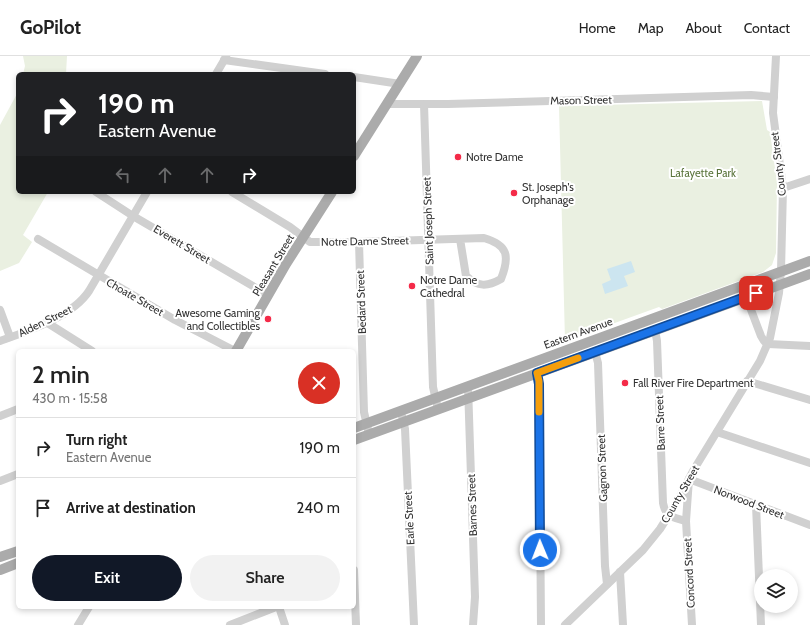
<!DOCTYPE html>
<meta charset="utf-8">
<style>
:root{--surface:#fff;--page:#f2f2f2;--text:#222;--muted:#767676;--line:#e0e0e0;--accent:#111827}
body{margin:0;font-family:Cabin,sans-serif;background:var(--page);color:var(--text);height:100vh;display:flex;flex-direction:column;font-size:15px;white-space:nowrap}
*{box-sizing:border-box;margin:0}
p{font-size:13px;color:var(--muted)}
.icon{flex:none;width:22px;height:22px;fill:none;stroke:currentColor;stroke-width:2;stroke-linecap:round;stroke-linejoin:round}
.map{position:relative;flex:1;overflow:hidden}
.drawer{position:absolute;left:16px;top:293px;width:340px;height:260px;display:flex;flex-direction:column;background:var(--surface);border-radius:6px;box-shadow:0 2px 6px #0003}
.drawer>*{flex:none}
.hud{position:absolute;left:16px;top:16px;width:340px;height:122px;border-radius:6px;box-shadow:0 2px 6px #0003;background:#202124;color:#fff;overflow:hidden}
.tools{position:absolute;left:754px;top:513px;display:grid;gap:8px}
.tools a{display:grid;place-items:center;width:44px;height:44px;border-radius:50%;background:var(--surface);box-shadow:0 2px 6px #0003;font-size:20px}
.pin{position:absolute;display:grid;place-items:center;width:34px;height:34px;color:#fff;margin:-17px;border-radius:8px;box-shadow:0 2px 6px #0006}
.me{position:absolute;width:44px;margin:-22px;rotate:359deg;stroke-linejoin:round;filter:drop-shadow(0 0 3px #0008)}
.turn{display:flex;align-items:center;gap:14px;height:84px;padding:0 16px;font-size:18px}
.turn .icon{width:52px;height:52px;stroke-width:2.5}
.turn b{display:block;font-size:28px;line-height:34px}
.lanes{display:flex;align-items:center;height:38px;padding:0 16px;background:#0003;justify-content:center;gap:20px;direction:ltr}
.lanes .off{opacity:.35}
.round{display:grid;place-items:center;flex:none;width:42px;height:42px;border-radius:21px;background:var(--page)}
.summary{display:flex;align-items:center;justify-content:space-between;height:68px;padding:0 16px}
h1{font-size:24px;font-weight:600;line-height:30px}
.button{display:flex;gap:8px;margin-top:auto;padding:8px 16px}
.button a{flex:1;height:46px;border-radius:24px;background:var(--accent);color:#fff;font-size:16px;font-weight:600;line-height:46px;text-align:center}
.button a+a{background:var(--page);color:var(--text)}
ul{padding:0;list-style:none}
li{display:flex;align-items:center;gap:12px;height:60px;padding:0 16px;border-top:1px solid var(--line)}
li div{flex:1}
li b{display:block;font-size:15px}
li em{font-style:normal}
header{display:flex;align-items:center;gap:24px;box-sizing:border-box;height:56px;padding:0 20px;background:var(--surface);border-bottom:1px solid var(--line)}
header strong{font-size:19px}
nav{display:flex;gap:22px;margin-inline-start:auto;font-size:14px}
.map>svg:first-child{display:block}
.green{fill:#eaf0e1}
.water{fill:#cce5f0}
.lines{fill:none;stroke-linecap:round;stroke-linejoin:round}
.minor{stroke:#d0d0d0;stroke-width:8}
.major{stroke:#ababab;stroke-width:10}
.route-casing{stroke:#114b97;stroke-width:10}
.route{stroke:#1a73e8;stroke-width:7}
.slow{stroke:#f59e0b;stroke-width:7}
.poi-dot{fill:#f42a48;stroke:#fff;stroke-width:1.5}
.labels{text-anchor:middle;stroke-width:4;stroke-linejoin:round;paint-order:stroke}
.street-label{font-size:11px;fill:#333;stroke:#fff}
.poi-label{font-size:11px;fill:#333;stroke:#fff;text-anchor:start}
.park-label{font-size:11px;fill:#5a743b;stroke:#fff}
</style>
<header>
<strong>GoPilot</strong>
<nav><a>Home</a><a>Map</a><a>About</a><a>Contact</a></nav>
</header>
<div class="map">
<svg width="810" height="569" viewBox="0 0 810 569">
<rect width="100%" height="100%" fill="#fff"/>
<!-- green -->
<g class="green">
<polygon points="23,0 67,0 66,18 23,18 25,10"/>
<polygon points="18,36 18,136 48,136 23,179 32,186 19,207 0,215 0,69"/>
<polygon points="762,45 767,74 770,76 777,127 776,197 772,209 763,216 662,253 659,251 565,285 559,50"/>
</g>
<!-- water -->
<polygon class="water" points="631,205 635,216 624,220 628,230 605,238 602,228 611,224 607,213"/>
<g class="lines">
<!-- minor -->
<g class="minor">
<polyline points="224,4 325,18"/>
<polyline points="216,18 226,1"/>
<polyline points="354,21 400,28"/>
<polyline points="387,48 448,48 751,39 774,41"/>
<polyline points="424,48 433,331 438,353"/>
<polyline points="783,132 810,123"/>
<polyline points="96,136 133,160 268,239"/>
<path d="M232,136L290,171L310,186H359L484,182C508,189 510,200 501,223C487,231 478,231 466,220L460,183"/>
<polyline points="38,183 175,264 235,295"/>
<polyline points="359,186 364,356 369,378"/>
<polyline points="742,230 761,280 764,285 768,288 810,290"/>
<polyline points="0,254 10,281"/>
<polyline points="46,266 92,295"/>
<path d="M655,274L657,285L663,447C666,462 673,461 686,465"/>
<path d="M0,285C28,275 72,261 89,235L147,136"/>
<polyline points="595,296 598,307 605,510 607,528"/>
<polyline points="537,317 539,328 541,569"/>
<polyline points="747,325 810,344"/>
<polyline points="468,330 475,541 473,569"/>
<polyline points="0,360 18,353"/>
<polyline points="402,360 405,373 414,569"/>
<polyline points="717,376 810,407"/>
<polyline points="0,425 18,418"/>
<polyline points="756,449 761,569"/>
<polyline points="354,514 356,569"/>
<polyline points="620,516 623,569"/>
<polyline points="279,551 285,569"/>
<polyline points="78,569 89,551"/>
<polyline points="230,569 276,551"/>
<polyline points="565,569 643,494 660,473 677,446 693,415 760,305 770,282 779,237 781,215 783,132 773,57 776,0"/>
<polyline points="692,569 686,465 689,423 810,469"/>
</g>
<!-- major -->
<g class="major">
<polyline points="354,100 417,0"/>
<polyline points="236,295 286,208 332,136"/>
<polyline points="354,372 810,205"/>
<polyline points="354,384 810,218"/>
<polyline points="0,501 18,495"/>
<polyline points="0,514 18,507"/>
</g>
</g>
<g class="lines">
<!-- route casing -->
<g class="route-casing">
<polyline id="route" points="540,494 539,328 537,317 756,237"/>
</g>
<!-- route -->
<use href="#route" class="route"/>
<!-- slow -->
<polyline class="slow" points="539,356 539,325 537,317 578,302"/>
</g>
<!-- markers -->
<g class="poi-dot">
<circle cx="458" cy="101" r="4"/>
<circle cx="514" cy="137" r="4"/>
<circle cx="412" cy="230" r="4"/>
<circle cx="268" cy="263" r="4"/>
<circle cx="625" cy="327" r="4"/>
</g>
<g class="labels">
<!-- street labels -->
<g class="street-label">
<text transform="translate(581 44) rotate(-1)" y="4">Mason Street</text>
<text transform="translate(778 108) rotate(-97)" y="4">County Street</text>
<text transform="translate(428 165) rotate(-92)" y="4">Saint Joseph Street</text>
<text transform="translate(365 185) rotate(-1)" y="4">Notre Dame Street</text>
<text transform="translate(182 188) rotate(31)" y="4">Everett Street</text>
<text transform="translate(273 209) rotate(-59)" y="4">Pleasant Street</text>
<text transform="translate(135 241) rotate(30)" y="4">Choate Street</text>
<text transform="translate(361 246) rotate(-92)" y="4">Bedard Street</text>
<text transform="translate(45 265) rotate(-26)" y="4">Alden Street</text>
<text transform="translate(578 277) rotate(-20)" y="4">Eastern Avenue</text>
<text transform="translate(660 367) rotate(-92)" y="4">Barre Street</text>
<text transform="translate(602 412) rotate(-92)" y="4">Gagnon Street</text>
<text transform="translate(680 438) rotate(-60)" y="4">County Street</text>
<text transform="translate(749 446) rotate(21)" y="4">Norwood Street</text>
<text transform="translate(472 449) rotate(-92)" y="4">Barnes Street</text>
<text transform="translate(409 462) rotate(-93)" y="4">Earle Street</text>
<text transform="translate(689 517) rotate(-93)" y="4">Concord Street</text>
</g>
<!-- poi labels -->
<g class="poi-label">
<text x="466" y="105">Notre Dame</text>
<text x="522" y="135">St. Joseph's<tspan x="522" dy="13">Orphanage</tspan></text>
<text x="420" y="228">Notre Dame<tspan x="420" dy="13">Cathedral</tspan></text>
<text x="260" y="261" text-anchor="end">Awesome Gaming<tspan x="260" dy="13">and Collectibles</tspan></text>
<text x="633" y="331">Fall River Fire Department</text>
</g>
<!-- park labels -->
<g class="park-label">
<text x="703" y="121">Lafayette Park</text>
</g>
</g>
</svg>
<div class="tools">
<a><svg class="icon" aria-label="layers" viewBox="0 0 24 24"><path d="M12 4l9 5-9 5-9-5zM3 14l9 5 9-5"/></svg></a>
</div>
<div class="pin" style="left:756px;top:237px;background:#d93025"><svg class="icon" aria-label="arrive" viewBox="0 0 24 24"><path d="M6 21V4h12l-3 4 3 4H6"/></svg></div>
<svg class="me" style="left:540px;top:494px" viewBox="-20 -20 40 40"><circle r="17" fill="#1a73e8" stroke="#fff" stroke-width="3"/><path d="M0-11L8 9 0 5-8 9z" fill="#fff"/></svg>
<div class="hud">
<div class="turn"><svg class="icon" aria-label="right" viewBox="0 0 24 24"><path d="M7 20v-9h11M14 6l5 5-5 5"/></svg><div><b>190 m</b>Eastern Avenue</div></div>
<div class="lanes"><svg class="icon off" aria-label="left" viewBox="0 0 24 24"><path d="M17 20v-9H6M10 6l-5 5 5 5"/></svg><svg class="icon off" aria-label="ahead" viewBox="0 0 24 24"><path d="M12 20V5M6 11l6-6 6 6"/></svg><svg class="icon off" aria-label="ahead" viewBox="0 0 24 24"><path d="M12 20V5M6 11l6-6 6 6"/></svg><svg class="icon" aria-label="right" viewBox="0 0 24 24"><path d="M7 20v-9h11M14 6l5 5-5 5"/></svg></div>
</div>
<section class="drawer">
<div class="summary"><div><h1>2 min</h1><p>430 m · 15:58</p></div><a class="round" style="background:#d93025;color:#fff"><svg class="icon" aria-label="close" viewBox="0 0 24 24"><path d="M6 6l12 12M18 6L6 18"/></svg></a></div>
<ul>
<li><svg class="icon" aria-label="right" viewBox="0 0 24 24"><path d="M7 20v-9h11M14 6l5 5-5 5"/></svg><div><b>Turn right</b><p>Eastern Avenue</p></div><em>190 m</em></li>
<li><svg class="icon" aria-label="arrive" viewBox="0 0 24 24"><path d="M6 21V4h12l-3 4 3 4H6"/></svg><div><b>Arrive at destination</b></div><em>240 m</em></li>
</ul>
<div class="button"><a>Exit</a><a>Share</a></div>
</section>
</div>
